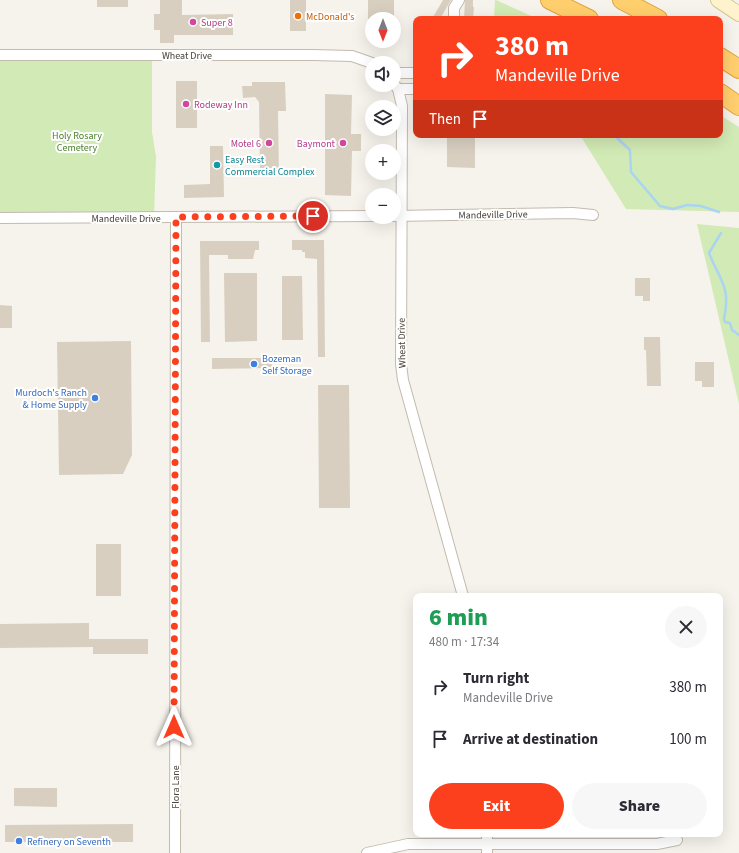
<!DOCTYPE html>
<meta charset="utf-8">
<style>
:root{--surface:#fff;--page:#f7f7f7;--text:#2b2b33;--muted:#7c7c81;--accent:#fc3f1d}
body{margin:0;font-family:"Source Sans 3",sans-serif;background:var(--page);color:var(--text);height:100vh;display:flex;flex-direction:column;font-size:15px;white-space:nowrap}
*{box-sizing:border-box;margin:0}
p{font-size:13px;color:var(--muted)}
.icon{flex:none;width:22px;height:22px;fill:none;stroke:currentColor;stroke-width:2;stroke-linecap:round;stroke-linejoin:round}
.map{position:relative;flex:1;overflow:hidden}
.side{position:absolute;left:413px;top:593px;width:310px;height:244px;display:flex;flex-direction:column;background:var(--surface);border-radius:8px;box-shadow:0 4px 16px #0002}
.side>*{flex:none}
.hud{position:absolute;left:413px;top:16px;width:310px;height:122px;border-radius:8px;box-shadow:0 4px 16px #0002;background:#fc3f1d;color:#fff;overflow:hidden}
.needle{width:26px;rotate:180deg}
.buttons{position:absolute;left:365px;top:12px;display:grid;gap:8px}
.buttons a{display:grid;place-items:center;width:36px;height:36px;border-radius:50%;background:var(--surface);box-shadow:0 4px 16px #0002;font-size:20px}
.pin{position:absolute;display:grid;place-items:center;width:34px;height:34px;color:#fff;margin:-17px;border:2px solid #fff;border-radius:50%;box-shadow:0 1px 4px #0007}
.me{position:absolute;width:44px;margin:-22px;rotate:0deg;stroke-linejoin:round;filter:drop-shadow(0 0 3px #0008)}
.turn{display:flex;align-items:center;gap:14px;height:84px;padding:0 16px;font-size:18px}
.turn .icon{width:52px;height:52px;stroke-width:2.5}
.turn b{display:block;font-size:28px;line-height:34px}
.then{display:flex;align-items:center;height:38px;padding:0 16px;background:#0003;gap:8px;font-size:15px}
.round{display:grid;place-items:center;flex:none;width:42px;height:42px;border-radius:21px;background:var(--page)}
.summary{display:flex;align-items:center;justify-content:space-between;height:68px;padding:0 16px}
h1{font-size:24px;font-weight:800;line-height:30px;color:#1e9e55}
.cta{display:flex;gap:8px;margin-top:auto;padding:8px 16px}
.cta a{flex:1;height:46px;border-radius:24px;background:var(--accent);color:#fff;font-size:16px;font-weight:800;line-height:46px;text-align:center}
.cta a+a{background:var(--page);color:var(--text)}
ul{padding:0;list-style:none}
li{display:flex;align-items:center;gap:12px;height:52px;padding:0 16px}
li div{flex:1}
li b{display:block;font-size:15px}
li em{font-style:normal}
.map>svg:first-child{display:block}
.green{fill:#d2eab5}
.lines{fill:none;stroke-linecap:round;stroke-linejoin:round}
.stream{stroke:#a9d4f2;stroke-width:2.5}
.building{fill:#d8cfc1}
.street-casing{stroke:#c2bbae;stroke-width:12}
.secondary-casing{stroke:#d6c79b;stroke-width:16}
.highway-casing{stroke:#e0a43c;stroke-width:20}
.street{stroke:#fff;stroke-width:10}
.secondary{stroke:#fff3cd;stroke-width:14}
.highway{stroke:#ffcf6e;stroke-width:18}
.route{stroke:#fc3f1d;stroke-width:7;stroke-dasharray:0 12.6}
.food-dot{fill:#e8710a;stroke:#fff;stroke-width:1.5}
.hotel-dot{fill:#d1479c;stroke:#fff;stroke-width:1.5}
.culture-dot{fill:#0f9aa8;stroke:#fff;stroke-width:1.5}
.shop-dot{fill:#3f7fe0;stroke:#fff;stroke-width:1.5}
.labels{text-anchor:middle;stroke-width:4;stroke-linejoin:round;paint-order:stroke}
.food-label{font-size:10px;fill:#c56008;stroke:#fff;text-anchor:start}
.hotel-label{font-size:10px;fill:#b23c85;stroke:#fff;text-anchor:start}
.street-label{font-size:10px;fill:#4b4439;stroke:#fff}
.park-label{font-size:10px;fill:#4a7f2a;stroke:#fff}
.culture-label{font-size:10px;fill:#0d838f;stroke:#fff;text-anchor:start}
.shop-label{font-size:10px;fill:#366cbe;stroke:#fff;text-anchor:start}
</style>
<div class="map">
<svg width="739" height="853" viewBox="0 0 739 853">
<rect width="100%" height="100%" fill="#f6f3ec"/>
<!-- green -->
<g class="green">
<polygon points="495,0 496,0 538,19 494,19"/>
<polygon points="0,55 152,55 152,132 156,157 154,217 0,218"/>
<polygon points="720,115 739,127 739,212 626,209 580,135 720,135"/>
<polygon points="697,224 739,228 739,404"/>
</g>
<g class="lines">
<!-- stream -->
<g class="stream">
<polyline points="614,135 630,150 631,172 660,206 673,209 687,205 701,206 719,212"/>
<path d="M721,233L709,253C720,281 731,286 724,319L725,322L730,323L732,330L739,335"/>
</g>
</g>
<!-- building -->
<g class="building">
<rect x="97" y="0" width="31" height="7"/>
<polygon points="160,0 182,0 182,15 233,14 233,35 174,35 174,43 160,43 160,30 154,30 154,14 160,14"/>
<rect x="290" y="0" width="16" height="31"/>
<rect x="368" y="0" width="26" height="19"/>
<polygon points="443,0 451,0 440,19 437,19 433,17"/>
<polygon points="465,0 473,0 473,7 474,7 473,19 464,19"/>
<rect x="176" y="81" width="21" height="47"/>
<polygon points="252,82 285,82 286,111 278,111 279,175 260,175 259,102 255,97 243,98 242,86 252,86"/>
<polygon points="325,94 352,95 351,134 361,134 361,151 352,151 351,196 325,195"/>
<polygon points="447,135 475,135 475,168 447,167"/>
<polygon points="210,146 223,146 224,197 184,198 184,185 210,184"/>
<polygon points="292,240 324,240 325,357 318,357 317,259 305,258 305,252 302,252 302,250 292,250"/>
<polygon points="200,241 259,241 259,250 255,250 253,259 228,259 228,255 209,255 210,342 201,342"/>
<polygon points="224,273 257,273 257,341 225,342"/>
<polygon points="282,276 302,276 303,340 282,340"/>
<polygon points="635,278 650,278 650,301 643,301 643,296 635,296"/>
<polygon points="0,305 12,306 12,328 0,328"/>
<polygon points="644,337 660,337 661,386 647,386 646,350 644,350"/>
<polygon points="131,341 132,455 123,474 59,475 57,342"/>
<polygon points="212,358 272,358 272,368 212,369"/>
<polygon points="695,362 714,362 714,387 702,387 702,381 695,381"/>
<polygon points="318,385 349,385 350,508 319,508"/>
<rect x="96" y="544" width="25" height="52"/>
<polygon points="89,623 89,639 148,639 148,654 93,654 93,647 0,648 0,624"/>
<polygon points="14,788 57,788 57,807 14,806"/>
<polygon points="133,824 133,842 5,842 5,825"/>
</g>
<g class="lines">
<!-- street casing -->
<g class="street-casing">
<g id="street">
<polyline points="454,19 454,8 459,0"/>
<polyline points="0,55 313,55 352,56 372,63"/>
<polyline points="397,73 416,73"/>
<polyline points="394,84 398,89 402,106 401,364 403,380 463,596"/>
<polyline points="398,89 416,89"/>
<polyline points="394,216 573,213 593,215"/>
<polyline points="0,218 372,216"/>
<polyline points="487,834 487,853"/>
<polyline points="175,853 176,217"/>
<polyline points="367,853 408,844 657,844 677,840"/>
</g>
</g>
<!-- secondary casing -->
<g class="secondary-casing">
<polyline id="secondary" points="718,0 739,14"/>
</g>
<!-- highway casing -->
<g class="highway-casing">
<g id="highway">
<polyline points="550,0 589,19"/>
<polyline points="622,0 658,19"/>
<polyline points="720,57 739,69"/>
<polyline points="720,93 739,106"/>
</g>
</g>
<!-- street -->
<use href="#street" class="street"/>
<!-- secondary -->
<use href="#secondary" class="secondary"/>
<!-- highway -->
<use href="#highway" class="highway"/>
</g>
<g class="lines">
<!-- route -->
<polyline class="route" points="174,727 176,217 313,216"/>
</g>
<!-- markers -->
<circle class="food-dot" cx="298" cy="16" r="4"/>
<g class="hotel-dot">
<circle cx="193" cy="22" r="4"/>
<circle cx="186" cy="104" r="4"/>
<circle cx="269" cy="143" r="4"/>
<circle cx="343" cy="143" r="4"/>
</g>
<circle class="culture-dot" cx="217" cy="165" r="4"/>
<g class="shop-dot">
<circle cx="254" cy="364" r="4"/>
<circle cx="95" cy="398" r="4"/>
<circle cx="19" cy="841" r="4"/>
</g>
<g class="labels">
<!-- food labels -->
<g class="food-label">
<text x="306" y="20">McDonald's</text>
</g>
<!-- hotel labels -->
<g class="hotel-label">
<text x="201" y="26">Super 8</text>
<text x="194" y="108">Rodeway Inn</text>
<text x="261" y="147" text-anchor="end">Motel 6</text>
<text x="335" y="147" text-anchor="end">Baymont</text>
</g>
<!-- street labels -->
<g class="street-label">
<text x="187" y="59">Wheat Drive</text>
<text transform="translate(493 214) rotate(-1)" y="4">Mandeville Drive</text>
<text x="126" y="222">Mandeville Drive</text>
<text transform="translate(401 343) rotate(-91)" y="4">Wheat Drive</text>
<text transform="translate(175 787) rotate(-90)" y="4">Flora Lane</text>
</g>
<!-- park labels -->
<g class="park-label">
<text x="77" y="139">Holy Rosary<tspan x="77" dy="12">Cemetery</tspan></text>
</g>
<!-- culture labels -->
<g class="culture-label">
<text x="225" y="163">Easy Rest<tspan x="225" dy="12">Commercial Complex</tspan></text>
</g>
<!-- shop labels -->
<g class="shop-label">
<text x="262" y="362">Bozeman<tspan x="262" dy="12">Self Storage</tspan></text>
<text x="87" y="396" text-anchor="end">Murdoch's Ranch<tspan x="87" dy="12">&amp; Home Supply</tspan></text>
<text x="27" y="845">Refinery on Seventh</text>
</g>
</g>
</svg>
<div class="buttons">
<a><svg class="needle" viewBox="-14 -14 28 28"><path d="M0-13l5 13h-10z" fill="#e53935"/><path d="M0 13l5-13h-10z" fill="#7c7c81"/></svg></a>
<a><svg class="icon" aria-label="sound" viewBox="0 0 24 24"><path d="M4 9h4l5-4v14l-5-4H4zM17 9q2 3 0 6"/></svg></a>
<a><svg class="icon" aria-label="layers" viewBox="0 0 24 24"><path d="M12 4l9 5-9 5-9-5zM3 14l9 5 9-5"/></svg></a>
<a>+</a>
<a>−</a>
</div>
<div class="pin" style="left:313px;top:216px;background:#d93025"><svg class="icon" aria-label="arrive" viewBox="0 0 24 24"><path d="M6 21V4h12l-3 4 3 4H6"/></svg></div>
<svg class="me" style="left:174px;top:727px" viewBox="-20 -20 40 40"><path d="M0-17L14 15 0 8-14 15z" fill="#fc3f1d" stroke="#fff" stroke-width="4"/></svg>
<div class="hud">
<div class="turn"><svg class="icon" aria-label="right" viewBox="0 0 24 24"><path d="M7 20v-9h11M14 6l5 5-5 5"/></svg><div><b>380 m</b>Mandeville Drive</div></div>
<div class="then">Then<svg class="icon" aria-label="arrive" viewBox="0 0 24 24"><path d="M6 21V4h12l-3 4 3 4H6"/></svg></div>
</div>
<section class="side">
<div class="summary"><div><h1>6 min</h1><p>480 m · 17:34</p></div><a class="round"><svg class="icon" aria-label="close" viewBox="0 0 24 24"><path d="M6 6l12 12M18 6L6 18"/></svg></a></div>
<ul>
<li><svg class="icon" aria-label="right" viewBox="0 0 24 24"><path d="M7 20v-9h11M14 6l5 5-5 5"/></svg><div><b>Turn right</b><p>Mandeville Drive</p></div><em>380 m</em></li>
<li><svg class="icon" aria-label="arrive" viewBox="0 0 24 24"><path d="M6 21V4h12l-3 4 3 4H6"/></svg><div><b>Arrive at destination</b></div><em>100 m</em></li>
</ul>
<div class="cta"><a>Exit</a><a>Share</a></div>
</section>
</div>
